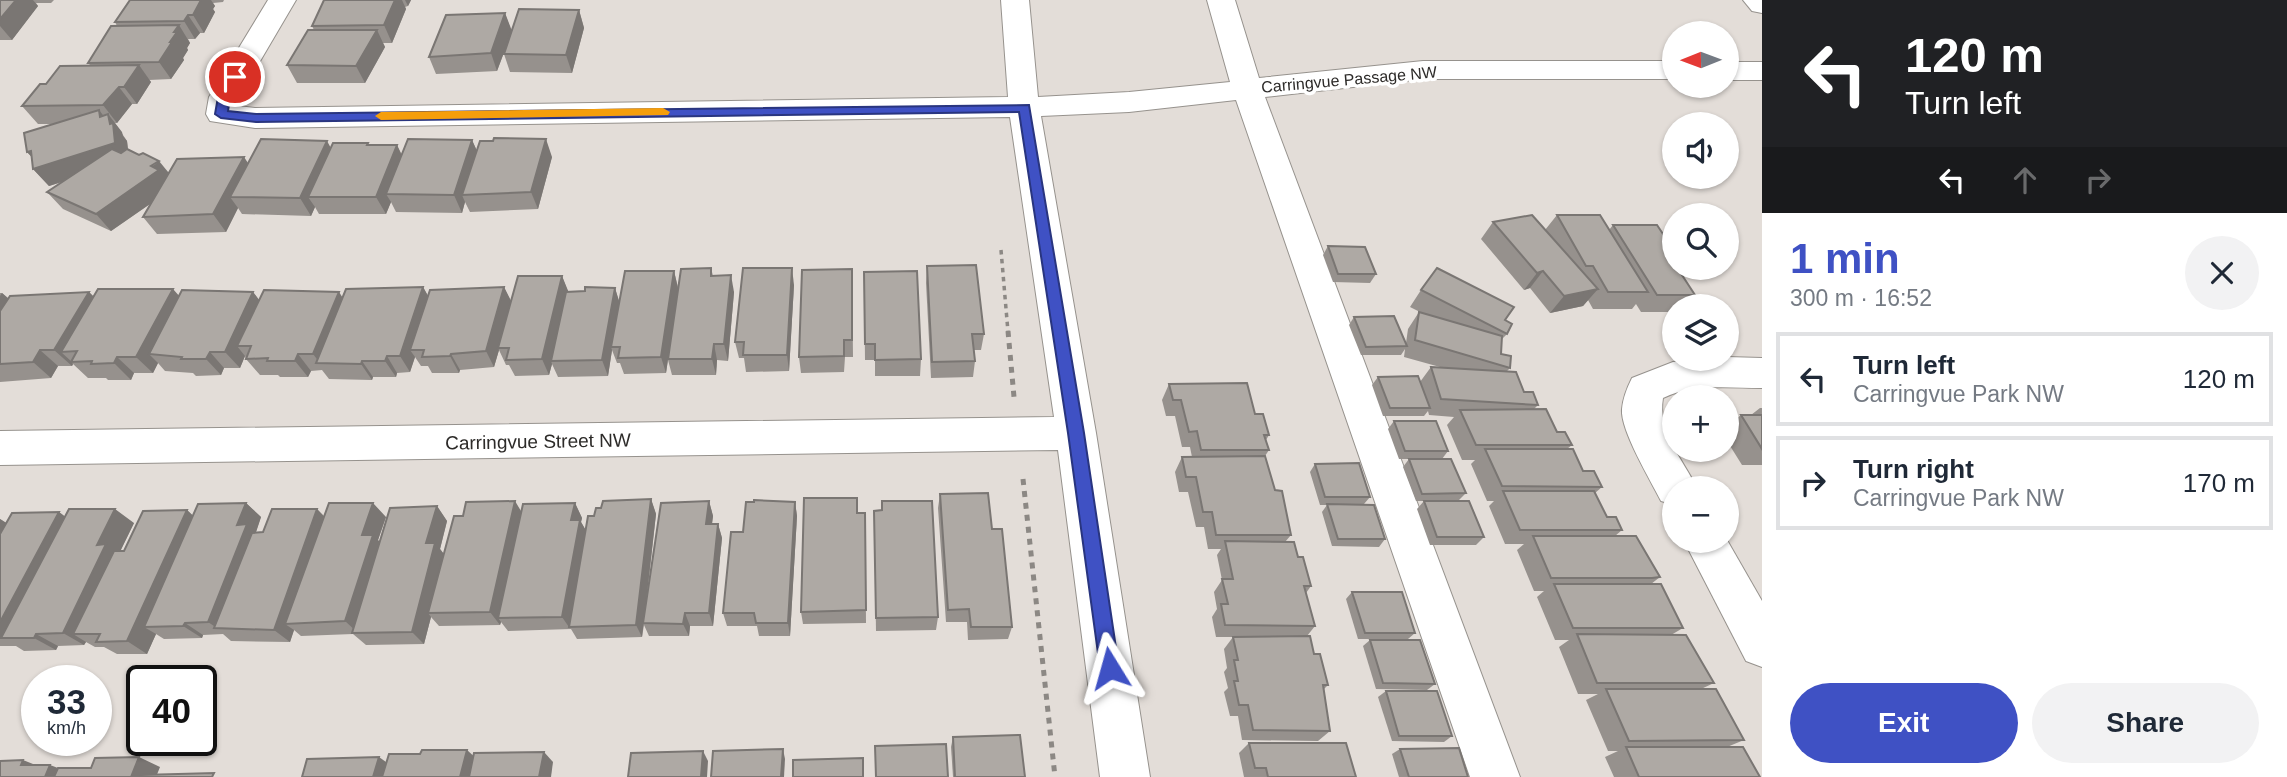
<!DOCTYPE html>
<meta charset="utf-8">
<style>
:root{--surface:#fff;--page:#f2f2f3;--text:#1f2937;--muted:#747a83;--line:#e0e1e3;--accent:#3f51c4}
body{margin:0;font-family:Helvetica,sans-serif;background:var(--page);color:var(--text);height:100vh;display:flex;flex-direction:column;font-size:26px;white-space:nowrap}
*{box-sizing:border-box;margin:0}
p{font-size:23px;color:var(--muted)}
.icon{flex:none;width:38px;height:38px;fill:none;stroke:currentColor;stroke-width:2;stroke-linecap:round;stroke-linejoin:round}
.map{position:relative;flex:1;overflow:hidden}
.sheet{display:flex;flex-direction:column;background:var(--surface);width:525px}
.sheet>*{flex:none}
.guide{background:#202124;color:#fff;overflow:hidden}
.needle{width:46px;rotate:269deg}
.controls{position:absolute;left:1662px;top:21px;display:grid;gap:14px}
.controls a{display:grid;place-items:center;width:77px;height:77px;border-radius:50%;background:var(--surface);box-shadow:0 2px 5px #0004;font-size:35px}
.speed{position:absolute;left:21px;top:665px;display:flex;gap:14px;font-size:35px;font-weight:700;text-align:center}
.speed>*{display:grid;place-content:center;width:91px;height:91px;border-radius:50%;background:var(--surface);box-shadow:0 2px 5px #0004;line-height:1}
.speed small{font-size:18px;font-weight:400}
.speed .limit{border:4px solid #111;border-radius:10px;background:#fff;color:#111}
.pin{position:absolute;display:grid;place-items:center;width:60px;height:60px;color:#fff;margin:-30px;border:4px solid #fff;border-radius:50%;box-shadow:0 2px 7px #0007}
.me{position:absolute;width:77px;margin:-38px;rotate:352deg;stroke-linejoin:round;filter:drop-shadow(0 0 5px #0008)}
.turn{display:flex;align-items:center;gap:24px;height:147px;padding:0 28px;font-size:32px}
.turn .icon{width:91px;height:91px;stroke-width:2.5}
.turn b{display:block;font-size:49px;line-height:60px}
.lanes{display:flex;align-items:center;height:66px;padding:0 28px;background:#0003;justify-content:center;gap:35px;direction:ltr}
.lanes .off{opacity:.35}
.round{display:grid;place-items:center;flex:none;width:74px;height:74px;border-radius:37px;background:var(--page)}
.overview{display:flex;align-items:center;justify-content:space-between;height:119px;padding:0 28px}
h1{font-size:42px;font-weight:600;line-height:52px;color:var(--accent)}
.primary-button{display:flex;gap:14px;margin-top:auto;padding:14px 28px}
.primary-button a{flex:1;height:80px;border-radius:42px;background:var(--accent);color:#fff;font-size:28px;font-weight:600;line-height:80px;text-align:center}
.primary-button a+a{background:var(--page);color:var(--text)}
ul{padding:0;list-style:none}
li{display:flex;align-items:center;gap:21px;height:94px;margin:0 14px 10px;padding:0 14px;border:4px solid var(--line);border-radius:0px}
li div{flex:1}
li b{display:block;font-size:26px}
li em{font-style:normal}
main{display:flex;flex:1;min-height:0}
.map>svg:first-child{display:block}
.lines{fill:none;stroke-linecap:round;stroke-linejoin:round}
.minor-casing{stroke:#96928d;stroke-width:2}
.path-far1{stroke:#8c8884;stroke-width:3.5;stroke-dasharray:4.5 4.5;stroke-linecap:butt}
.path{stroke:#8c8884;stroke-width:5;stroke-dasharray:6 6;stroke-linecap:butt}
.minor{fill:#fff;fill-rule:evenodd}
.wall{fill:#96918d}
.shaded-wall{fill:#7a7673}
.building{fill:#aea9a4;stroke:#7a7673;stroke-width:2}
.route{fill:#3f51c4;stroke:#29357f;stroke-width:2}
.slow{fill:#f59e0b}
.labels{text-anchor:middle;stroke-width:7;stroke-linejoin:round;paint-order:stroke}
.far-street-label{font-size:16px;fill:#2d2b29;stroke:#fff}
.street-label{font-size:19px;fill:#2d2b29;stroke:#fff}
</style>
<main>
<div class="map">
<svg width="1762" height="777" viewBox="0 0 1762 777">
<rect width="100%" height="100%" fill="#e3ddd8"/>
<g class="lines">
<!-- minor casing -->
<g class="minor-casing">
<g id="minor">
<polygon points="268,0 296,0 239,97 238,106 255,108 1008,97 1001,0 1029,0 1038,97 1129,92 1230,82 1207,0 1235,0 1259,78 1423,61 1675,61 1675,79 1423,79 1265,97 1520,777 1470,777 1236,100 1129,112 1041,116 1096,433 1150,777 1100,777 1058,450 0,465 0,431 1054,417 1010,117 255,128 210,121 206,114 209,97"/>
<polygon points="1743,0 1762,0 1762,13 1752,11"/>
<rect x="1727" y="62" width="35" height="18"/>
<path d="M1727,357L1762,358V388C1730,388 1693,383 1663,398C1657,431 1683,460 1697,488H1675V505L1661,501C1651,481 1620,430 1622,409C1623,398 1627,388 1632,378L1673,362Z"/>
<polygon points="1727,540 1762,601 1762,667 1746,661 1684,541"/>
</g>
</g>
<!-- path-far1 -->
<polyline class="path-far1" points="1001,250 1008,332"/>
<!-- path -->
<g class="path">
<polyline points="1008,331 1014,397"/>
<polyline points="1023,479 1055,777"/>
</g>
<!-- minor -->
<use href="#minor" class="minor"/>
</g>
<!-- wall -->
<g class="wall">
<polygon points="0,0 54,0 51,3 36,3 38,6 12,40 0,40"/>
<polygon points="130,0 224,0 223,2 213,3 215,6 213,9 215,12 204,33 200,33 195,39 188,39 190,43 187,48 188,50 183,58 184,60 171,79 149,80 151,82 137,104 132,104 117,123 115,123 127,141 128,149 168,173 248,163 331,148 397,145 402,155 472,140 477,151 552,157 538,209 470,212 465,202 462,213 396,212 391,202 386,214 319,214 315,207 311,216 242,214 238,208 226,232 157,234 143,217 150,204 111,231 63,209 47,192 62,182 49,186 33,169 32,157 27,152 55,124 38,124 22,106 46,84 90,65 88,63 117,26 115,22"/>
<polygon points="324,0 411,0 408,6 405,7 406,9 392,43 383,43 385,47 365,83 297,83 287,65 314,30 312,26"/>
<polygon points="579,10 584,28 572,73 510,72 504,54 508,42 497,71 436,74 429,57 505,13 511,31"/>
<polygon points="1557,215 1609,230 1613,225 1688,272 1683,277 1695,295 1684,306 1675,306 1675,312 1641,312 1636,304 1632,309 1593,309 1588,300 1583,306 1550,313 1530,288 1524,290 1481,239 1493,222 1545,230"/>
<polygon points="1328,246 1376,274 1370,283 1333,282 1323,255"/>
<polygon points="927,266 984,334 981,350 974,350 975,361 973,377 931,378 926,283"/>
<polygon points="711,268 713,276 734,292 728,361 717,360 716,375 672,375 668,360 666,373 624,374 620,363 617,363 612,350 608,376 558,377 552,364 549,375 515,376 509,365 506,365 499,350 494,367 460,370 459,373 432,373 428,366 421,366 415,357 410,372 397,373 396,377 373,377 372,380 329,379 322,370 311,371 308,377 280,377 278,375 260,375 246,359 245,356 240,368 224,368 221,375 196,376 193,373 165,371 158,363 153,373 134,373 131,380 108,380 106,378 88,378 73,364 72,366 58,366 51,378 0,382 0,293 2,293 8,298 89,292 94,297 179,297 253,292 259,300 343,298 423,287 428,296 504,287 511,301 562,276 568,292 585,291 615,288 619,302 674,271 678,288"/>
<polygon points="852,269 853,357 845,357 844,372 801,373 799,357"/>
<polygon points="864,272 921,359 920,376 875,376 875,360 865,360"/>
<polygon points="794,285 789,371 746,372 744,358 739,358 735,342"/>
<polygon points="1421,290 1505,320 1507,334 1502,339 1501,354 1510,368 1507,371 1524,392 1538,405 1534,409 1572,445 1567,449 1583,471 1602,487 1595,493 1607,517 1622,530 1615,536 1660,577 1651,584 1683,628 1671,635 1714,683 1701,689 1744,740 1727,747 1760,777 1614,777 1605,757 1618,751 1608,751 1586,700 1598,694 1578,694 1559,647 1569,640 1555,640 1537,597 1544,591 1534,591 1517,550 1524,544 1505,544 1489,506 1494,501 1487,501 1471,464 1475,460 1462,460 1447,425 1454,417 1429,415 1428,411 1424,416 1383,416 1372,385 1378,377 1420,382 1431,367 1440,367 1404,357 1405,349 1401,355 1361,355 1349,325 1354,317 1406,343 1408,329 1419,312 1422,313 1410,307"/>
<polygon points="1169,384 1255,414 1269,435 1266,440 1269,450 1265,456 1275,490 1291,535 1285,542 1298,557 1311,586 1306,593 1315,626 1307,636 1328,685 1324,689 1330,731 1318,741 1242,740 1238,716 1230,716 1224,692 1228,688 1224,672 1227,668 1224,649 1233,637 1216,637 1212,617 1217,609 1214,592 1222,580 1217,555 1221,549 1208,549 1204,527 1196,527 1188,492 1179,492 1175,472 1182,457 1192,457 1190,447 1182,447 1175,416 1166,416 1162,400"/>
<polygon points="1760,408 1762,408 1762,465 1742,465 1727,441 1727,426 1741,415 1751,415"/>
<polygon points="1394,421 1448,451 1442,459 1466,493 1458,501 1484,537 1476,545 1430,545 1417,509 1424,501 1416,501 1403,467 1409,459 1399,459 1388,429"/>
<polygon points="1315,464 1370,497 1364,504 1385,539 1379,547 1332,546 1322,512 1327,505 1320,505 1310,472"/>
<polygon points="940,494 992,529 1012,627 1008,639 968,640 967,622 946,622 938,508"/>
<polygon points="651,499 656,514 646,605 709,501 713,516 712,524 718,524 722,538 713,626 690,626 689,636 649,636 644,625 642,637 577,639 571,629 508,631 501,622 500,625 439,626 431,617 424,644 366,645 353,634 301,636 294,630 290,642 231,641 223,634 203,635 202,638 164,639 156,634 147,654 117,654 104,647 95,647 86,642 84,645 58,646 56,650 24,651 16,646 0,646 0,519 6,523 59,512 65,517 134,523 120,551 124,551 187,510 193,516 246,503 261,517 256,532 263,532 317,509 324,516 386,517 378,540 379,542 437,506 447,521 440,549 444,554 522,512 575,503 582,518 581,522 585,529 594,516 601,508"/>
<polygon points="795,502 797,516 790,636 759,636 757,626 727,626 723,613"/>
<polygon points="874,511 938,617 936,630 876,631"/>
<polygon points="857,513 865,513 866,623 803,624 801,612"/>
<polygon points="1352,592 1415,633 1408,639 1358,639 1346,599"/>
<polygon points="1370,640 1435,684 1427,690 1376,689 1363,646"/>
<polygon points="1386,691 1452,736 1444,742 1392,741 1378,697"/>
<polygon points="953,737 1025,777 953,777 951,747"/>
<polygon points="1249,743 1356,777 1244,777 1239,753"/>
<polygon points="1400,749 1468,777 1399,777 1392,754"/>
</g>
<!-- shaded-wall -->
<g class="shaded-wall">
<polygon points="16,0 33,0 38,6 12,40 0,26 0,19"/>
<polygon points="201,0 211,0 215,6 213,9 215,12 204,33 193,15"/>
<polygon points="395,0 402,0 406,9 392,43 384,25"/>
<polygon points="405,0 411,0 408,6"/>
<polygon points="579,10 584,28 572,73 566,55"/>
<polygon points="505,13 512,31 497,71 491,53"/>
<polygon points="188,15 200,33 195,39 184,21"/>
<polygon points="179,25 190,43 187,48 188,50 183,58 184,60 171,79 159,62"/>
<polygon points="377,30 385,47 365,83 356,66"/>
<polygon points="139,65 151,82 137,104 124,87"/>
<polygon points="119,87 132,104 117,123 103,105"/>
<polygon points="99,110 113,128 110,124 108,114 122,132 123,136 127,141 129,160 49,186 33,169 40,166 27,152 100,117"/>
<polygon points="546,139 552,157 538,209 531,192"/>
<polygon points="472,140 480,158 462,195 465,202 462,213 454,195"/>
<polygon points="327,141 337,159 308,197 315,207 311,216 300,198"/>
<polygon points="397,145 405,163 386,194 391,202 386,214 376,197"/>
<polygon points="244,157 256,175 230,197 238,208 226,232 213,214"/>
<polygon points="159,161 173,178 173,188 111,231 96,214"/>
<polygon points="792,268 794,285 789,371 787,355"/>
<polygon points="674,271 678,288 666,373 661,357"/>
<polygon points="1543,271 1530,288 1524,290 1537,273"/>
<polygon points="731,275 734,292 728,361 724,344"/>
<polygon points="562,276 569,293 551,361 552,364 549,375 542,359"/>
<polygon points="423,287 432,303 410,350 415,357 410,372 400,356"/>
<polygon points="504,287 512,303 498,348 499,350 494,367 486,351"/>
<polygon points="615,288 620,304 611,347 612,350 608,376 602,360"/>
<polygon points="173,289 188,306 149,354 158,363 153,373 136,357"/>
<polygon points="1598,289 1583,306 1550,313 1564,296"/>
<polygon points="89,292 106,309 77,351 61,352 72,362 71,362 73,364 72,366 54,350"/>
<polygon points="253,292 266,309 237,346 245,356 240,368 225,352"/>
<polygon points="339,292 350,309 320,363 313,354"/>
<polygon points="2,293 21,310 0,341 0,296"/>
<polygon points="714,344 717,360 716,375 712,359"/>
<polygon points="40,350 58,366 51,378 33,362"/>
<polygon points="210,352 224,368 221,375 206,359"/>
<polygon points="298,354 311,371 308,377 295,361"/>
<polygon points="451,354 460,370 459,373 450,356"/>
<polygon points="387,356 397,373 396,377 385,361"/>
<polygon points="117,357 134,373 131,380 114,363"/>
<polygon points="362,361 373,377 372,380 361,364"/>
<polygon points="651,499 656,514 642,637 636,625"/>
<polygon points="515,501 524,516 498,618 501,622 500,625 490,612"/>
<polygon points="709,501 713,516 710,538 706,524"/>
<polygon points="795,502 797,516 790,636 788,623"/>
<polygon points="246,503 261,517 256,532 263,539 217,628 208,622 237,525"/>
<polygon points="373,503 386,517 378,540 386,549 358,633 345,621 362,535"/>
<polygon points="575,503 582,518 581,522 588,534 569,627 571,630 562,617 571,520"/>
<polygon points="437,506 447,521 440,549 446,557 428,613 431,617 424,644 412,632 426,543"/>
<polygon points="115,509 134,523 119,554 73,634 86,642 84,645 63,633 97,545"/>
<polygon points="317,509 330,523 285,624 294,630 290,642 274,630"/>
<polygon points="187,510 203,525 144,627 156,634 147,654 127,641"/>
<polygon points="59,512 79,527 1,638 0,638 0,622"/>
<polygon points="0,519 8,524 0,555"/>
<polygon points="718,524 722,538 713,626 709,613"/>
<polygon points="685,613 690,626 689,636 683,624"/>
<polygon points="185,623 203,635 202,638 183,626"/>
<polygon points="36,634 58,646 56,650 34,638"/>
<polygon points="783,749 785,759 784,777 781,777"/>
<polygon points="467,750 478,760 474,777 460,777"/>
<polygon points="703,751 708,761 707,777 701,777"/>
<polygon points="544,752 553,762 551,777 539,777"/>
<polygon points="139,757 160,767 156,777 131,777"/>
<polygon points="379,757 393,767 390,777 373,777"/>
<polygon points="23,760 48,770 21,765"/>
<polygon points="50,765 74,774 73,777 45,777"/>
</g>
<!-- building -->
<g class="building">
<polygon points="0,0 16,0 0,19"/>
<polygon points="130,0 201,0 193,15 188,15 184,21 115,22"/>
<polygon points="324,0 395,0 384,25 312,26"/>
<polygon points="519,9 579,10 566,55 504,54"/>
<polygon points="505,13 491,53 429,57 446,15"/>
<polygon points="179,25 174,32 177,32 170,42 172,42 159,62 88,63 111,26"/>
<polygon points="308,30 377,30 356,66 287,65"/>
<polygon points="139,65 124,87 119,87 103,105 22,106 40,84 46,84 60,66"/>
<polygon points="99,110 100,117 108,114 110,124 113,123 115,143 33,169 31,151 27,152 24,133"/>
<polygon points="494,138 546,139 531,192 462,195 480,141 493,141"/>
<polygon points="261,139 327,141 300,198 230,197"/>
<polygon points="408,139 472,140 454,195 386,194"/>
<polygon points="333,143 368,143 367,145 397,145 376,197 308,197"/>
<polygon points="112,149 121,153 127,149 139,155 143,153 159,161 151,166 159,170 96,214 47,192"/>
<polygon points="244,157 213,214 143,217 177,159"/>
<polygon points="1532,215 1598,289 1564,296 1543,271 1537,273 1493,222"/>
<polygon points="1557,215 1600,215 1648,292 1608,292 1593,266 1586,266"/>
<polygon points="1613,225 1657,225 1675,252 1675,268 1685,268 1688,272 1680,272 1695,295 1657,295"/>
<polygon points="1328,246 1365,247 1376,274 1338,274"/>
<polygon points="976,265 984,334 972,334 975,361 932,362 927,266"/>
<polygon points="711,268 711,276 731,275 724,344 714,344 712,359 668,359 681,269"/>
<polygon points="743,268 792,268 787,355 743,355 744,342 735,342"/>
<polygon points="1437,268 1514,307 1505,320 1512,324 1507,334 1421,290"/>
<polygon points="852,269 852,340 844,340 844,356 799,357 802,270"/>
<polygon points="625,271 674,271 661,357 618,358 620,347 611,347"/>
<polygon points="917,271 921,359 875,360 875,344 865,344 864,272"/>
<polygon points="518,276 562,276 542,359 506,360 509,348 498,348"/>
<polygon points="423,287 400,356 387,356 385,361 362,361 361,364 316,363 346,289"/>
<polygon points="504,287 486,351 451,354 450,356 422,357 424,350 410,350 430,290"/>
<polygon points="585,287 615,288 602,360 551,361 566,292 585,291"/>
<polygon points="98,289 173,289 136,357 117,357 114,363 91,364 92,361 71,362 77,351 61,352"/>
<polygon points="182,290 253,292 225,352 210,352 206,359 181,359 182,357 149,354"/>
<polygon points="264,290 339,292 313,354 298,354 295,361 267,361 268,358 246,359 251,346 237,346"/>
<polygon points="89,292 54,350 40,350 33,362 0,364 0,311 10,296"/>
<polygon points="1419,312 1502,336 1501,354 1511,356 1510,368 1415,340"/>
<polygon points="1394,316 1407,346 1366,347 1354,317"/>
<polygon points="1431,367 1516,372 1524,392 1533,392 1538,405 1441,399"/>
<polygon points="1418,376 1430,408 1390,408 1378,377"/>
<polygon points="1247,383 1255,414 1263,414 1269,435 1264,435 1269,450 1201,450 1197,431 1189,432 1181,400 1173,400 1169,384"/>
<polygon points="1546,409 1557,432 1565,432 1572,445 1476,445 1460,410"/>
<polygon points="1741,415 1762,415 1762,449"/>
<polygon points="1394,421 1436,421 1448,451 1405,451"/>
<polygon points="1485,449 1573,449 1583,471 1594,471 1602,487 1502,486"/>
<polygon points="1265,456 1275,490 1282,491 1291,535 1216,535 1212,512 1203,512 1196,477 1186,477 1182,457"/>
<polygon points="1409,459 1451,459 1466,493 1422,494"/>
<polygon points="1359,463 1370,497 1325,497 1315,464"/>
<polygon points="1503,491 1594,491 1607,517 1616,517 1622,530 1520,530"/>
<polygon points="988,493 992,529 1002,529 1012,627 971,627 969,609 948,610 940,494"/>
<polygon points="804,498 857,498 857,513 865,513 866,610 801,612"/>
<polygon points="651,499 636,625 569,627 588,516 594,516 596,508 601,508 603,501"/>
<polygon points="754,500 795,502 788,623 756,623 754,613 723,613 731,532 743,532 746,502 754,502"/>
<polygon points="515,501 490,612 428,613 454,516 463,516 466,502"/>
<polygon points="709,501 706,524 718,524 709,613 685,613 683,624 643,623 661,503"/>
<polygon points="882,501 932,501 938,617 876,618 874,511 882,510"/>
<polygon points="1424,501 1469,501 1484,537 1437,537"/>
<polygon points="246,503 237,525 247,524 208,622 185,623 183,626 144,627 198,504"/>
<polygon points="329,503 373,503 362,535 373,535 345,621 285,624"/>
<polygon points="575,503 571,520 580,520 562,617 498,618 523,504"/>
<polygon points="1327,504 1374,505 1385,539 1338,539"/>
<polygon points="437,506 426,543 435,543 412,632 352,633 390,508"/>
<polygon points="69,509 115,509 97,545 106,544 63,633 36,634 34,638 1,638"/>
<polygon points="272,509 317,509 274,630 214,628 252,533 263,532"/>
<polygon points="187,510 127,641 96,642 100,634 73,634 114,551 124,551 143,511"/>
<polygon points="59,512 0,622 0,534 12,513"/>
<polygon points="1533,536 1636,536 1660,577 1652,578 1551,578"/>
<polygon points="1225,541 1294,542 1298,557 1303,557 1311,586 1304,586 1315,626 1225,625 1221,604 1228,604 1222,579 1233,579"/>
<polygon points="1554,584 1661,584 1683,628 1573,628"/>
<polygon points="1352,592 1402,592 1415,633 1365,633"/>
<polygon points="1577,634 1686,635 1714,683 1597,683"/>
<polygon points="1310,636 1314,654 1320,654 1328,685 1323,685 1330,731 1253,730 1248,705 1239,705 1234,681 1238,681 1234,660 1238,660 1233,637"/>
<polygon points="1370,640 1420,640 1435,684 1383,683"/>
<polygon points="1606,689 1716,689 1744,740 1629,741"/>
<polygon points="1386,691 1437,691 1452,736 1399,736"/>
<polygon points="1020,735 1025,777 955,777 953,737"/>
<polygon points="1249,743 1346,743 1356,777 1268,777 1266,768 1255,768"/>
<polygon points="946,744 948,777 876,777 875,746"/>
<polygon points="1626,747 1743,747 1760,777 1639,777"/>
<polygon points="1459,748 1468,777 1409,777 1400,749"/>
<polygon points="783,749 781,777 711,777 713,751"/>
<polygon points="422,750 467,750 460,777 382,777 389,754 420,754"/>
<polygon points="703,751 701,777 628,777 631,753"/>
<polygon points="544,752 539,777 469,777 474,753"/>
<polygon points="139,757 131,777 54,777 58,768 91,768 95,758"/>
<polygon points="379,757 373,777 302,777 307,759"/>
<polygon points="863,758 863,777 793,777 793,760"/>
<polygon points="23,760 21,765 50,765 45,777 0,777 0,761"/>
<polygon points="214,773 212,777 140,777 141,775"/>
</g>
<!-- route -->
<polygon class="route" points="235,74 242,77 230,97 228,111 256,114 1029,105 1084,433 1119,668 1117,675 1110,678 1103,675 1100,668 1068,433 1019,112 256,122 221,118 215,114 218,97 231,75"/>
<!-- slow -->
<polygon class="slow" points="663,108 670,112 668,115 381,120 375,116 381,112"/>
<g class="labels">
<!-- far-street labels -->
<g class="far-street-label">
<text transform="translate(1349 79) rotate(-5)" y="6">Carringvue Passage NW</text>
</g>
<!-- street labels -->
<g class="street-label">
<text transform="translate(538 441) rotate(-1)" y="7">Carringvue Street NW</text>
</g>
</g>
</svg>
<div class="controls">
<a><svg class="needle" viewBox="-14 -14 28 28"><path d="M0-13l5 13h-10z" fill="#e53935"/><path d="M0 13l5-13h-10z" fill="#747a83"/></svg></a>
<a><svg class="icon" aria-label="sound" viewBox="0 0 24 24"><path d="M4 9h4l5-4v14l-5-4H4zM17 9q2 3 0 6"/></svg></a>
<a><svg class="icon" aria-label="search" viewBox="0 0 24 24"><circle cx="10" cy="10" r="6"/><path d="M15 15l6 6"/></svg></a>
<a><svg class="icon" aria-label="layers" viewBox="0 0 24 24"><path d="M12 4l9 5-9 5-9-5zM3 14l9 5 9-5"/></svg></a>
<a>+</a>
<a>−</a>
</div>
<div class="speed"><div>33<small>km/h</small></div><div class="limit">40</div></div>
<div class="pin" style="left:235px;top:77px;background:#d93025"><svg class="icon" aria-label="arrive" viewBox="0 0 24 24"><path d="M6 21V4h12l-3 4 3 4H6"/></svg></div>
<svg class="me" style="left:1110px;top:668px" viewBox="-20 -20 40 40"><path d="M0-17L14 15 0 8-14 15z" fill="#3f51c4" stroke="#fff" stroke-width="4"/></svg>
</div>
<section class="sheet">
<div class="guide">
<div class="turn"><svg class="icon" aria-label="left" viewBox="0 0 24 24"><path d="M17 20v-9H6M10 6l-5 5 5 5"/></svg><div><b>120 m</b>Turn left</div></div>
<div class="lanes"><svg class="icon" aria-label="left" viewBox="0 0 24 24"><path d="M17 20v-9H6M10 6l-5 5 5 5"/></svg><svg class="icon off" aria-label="ahead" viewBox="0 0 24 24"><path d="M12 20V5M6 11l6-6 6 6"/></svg><svg class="icon off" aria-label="right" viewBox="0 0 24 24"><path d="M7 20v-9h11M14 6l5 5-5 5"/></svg></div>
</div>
<div class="overview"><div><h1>1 min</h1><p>300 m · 16:52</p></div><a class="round"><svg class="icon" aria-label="close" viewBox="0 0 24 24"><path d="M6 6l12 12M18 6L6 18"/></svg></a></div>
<ul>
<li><svg class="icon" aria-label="left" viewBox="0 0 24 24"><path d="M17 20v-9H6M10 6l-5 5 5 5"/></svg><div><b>Turn left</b><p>Carringvue Park NW</p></div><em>120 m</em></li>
<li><svg class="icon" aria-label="right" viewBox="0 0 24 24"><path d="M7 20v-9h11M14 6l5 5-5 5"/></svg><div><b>Turn right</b><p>Carringvue Park NW</p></div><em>170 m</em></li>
</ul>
<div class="primary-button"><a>Exit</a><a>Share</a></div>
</section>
</main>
